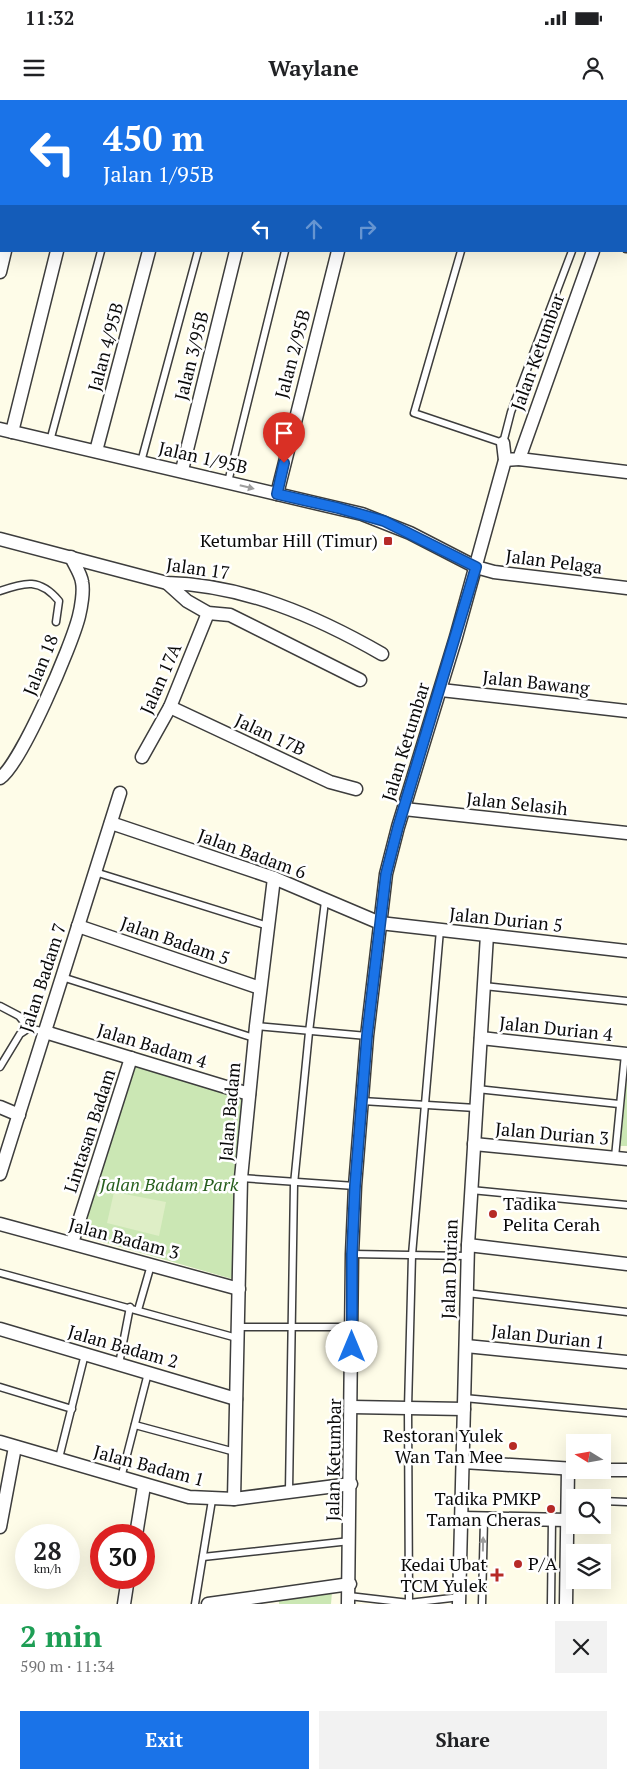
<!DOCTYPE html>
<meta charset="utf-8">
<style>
:root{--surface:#fff;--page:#f2f2f2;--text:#202124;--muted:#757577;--accent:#1a73e8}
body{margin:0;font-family:"PT Serif",serif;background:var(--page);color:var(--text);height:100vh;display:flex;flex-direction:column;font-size:19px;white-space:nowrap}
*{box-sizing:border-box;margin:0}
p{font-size:16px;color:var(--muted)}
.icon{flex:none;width:28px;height:28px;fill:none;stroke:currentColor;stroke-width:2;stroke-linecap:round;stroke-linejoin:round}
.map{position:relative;height:1504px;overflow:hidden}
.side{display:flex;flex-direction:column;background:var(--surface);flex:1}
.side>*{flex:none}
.top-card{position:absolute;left:0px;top:0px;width:628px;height:152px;box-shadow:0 5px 20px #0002;background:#1a73e8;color:#fff;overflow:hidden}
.needle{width:32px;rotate:281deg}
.fabs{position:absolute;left:566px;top:1334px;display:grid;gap:10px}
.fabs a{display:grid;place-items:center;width:45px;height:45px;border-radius:0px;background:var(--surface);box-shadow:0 5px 20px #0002;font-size:25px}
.speed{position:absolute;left:15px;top:1424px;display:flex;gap:10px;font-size:25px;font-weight:700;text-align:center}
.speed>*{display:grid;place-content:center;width:65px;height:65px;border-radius:50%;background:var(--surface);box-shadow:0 5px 20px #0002;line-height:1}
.speed small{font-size:12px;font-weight:400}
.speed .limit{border:8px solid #d22;background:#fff;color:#111}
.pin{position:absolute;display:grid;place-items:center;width:42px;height:42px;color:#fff;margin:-51px -21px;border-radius:50% 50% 50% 0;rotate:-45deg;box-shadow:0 0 5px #0007}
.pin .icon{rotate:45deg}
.me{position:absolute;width:55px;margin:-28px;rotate:0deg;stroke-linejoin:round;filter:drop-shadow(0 0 4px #0008)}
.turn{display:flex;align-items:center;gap:18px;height:105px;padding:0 20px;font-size:22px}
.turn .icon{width:65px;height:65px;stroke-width:2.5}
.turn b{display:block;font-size:35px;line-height:42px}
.lanes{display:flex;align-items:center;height:48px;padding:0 20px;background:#0003;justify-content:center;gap:25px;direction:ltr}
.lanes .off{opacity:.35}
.round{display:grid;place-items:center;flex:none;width:52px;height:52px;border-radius:0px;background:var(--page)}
.head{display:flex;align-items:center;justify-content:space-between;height:85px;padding:0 20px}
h1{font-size:30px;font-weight:700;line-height:38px;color:#1e9e55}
.primary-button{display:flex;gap:10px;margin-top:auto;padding:10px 20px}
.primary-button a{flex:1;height:58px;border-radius:0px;background:var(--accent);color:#fff;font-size:20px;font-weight:700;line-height:58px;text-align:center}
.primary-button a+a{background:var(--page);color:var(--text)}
.status{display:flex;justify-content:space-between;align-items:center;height:35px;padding:0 25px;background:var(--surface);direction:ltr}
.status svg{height:14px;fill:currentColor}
header{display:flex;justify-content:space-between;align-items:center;height:65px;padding:0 20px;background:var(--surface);font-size:22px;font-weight:700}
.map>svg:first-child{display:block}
.green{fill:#cbe7b4}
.pitch{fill:#deeec6}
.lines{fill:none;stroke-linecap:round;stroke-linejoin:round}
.lane-casing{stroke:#3d3d3d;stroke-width:9}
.street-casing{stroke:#3d3d3d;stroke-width:15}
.lane{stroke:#fff;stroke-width:6}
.street{stroke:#fff;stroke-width:12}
.oneway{fill:#9d9d9d}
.route-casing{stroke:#114b97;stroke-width:12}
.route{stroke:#1a73e8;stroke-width:9}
.poi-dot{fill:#b62a27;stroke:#fff;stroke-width:2}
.labels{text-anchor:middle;stroke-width:5;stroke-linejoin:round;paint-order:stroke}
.street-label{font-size:18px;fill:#0a0a0a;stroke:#fff}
.poi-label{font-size:18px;fill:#0a0a0a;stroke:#fff;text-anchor:end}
.park-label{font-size:18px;font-style:italic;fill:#275f1e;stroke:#fff}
</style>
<div class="status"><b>11:32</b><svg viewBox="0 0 49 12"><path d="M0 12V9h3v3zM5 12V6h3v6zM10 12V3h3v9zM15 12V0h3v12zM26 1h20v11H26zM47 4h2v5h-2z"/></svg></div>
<header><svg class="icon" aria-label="menu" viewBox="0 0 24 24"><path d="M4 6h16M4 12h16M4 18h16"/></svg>Waylane<svg class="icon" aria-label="person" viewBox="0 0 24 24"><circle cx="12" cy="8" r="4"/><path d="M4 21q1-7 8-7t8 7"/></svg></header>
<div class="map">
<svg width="627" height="1504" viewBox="0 0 627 1504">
<rect width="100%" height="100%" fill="#fefce8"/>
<!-- green -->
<g class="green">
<polygon points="189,0 305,0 316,1 189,1"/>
<polygon points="131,958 249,994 236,1180 78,1135"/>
<polygon points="627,979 627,1046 620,1046"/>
<polygon points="332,1492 331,1504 279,1504 279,1500"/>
</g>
<!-- pitch -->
<polygon class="pitch" points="114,1092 166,1102 159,1136 107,1123"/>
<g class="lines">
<!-- lane casing -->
<g class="lane-casing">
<g id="lane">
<polyline points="626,122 627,122"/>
<polyline points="626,149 627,149"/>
<polyline points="461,151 414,313 503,343 511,312 572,151"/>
<polyline points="50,341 101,151"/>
<polyline points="141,362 198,151"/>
<polyline points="228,382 285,151"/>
<path d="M0,491C25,482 40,478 59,501L56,522"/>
<polyline points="95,772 268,826"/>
<polyline points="62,877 254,938"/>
<polyline points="484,886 627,901"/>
<polyline points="0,906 19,916 29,928"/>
<polyline points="256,926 367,936"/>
<polyline points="0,967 20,934 29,928 45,932"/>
<polyline points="477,989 619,1004"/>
<polyline points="362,1001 476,1008"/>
<polyline points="615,1057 625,954"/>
<polyline points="241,1078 355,1086"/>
<polyline points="471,1090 627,1105"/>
<polyline points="352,1154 467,1156"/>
<polyline points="0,1173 237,1238"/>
<polyline points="467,1193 627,1212"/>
<polyline points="138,1210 151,1165"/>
<polyline points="239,1227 352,1227"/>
<polyline points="119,1264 130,1207"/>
<polyline points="0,1287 72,1309"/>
<polyline points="464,1298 627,1313"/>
<polyline points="135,1325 235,1352"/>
<polyline points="59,1358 85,1254"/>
<polyline points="121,1378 148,1273"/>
<polyline points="289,1391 294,1084 309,932 325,801"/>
<polyline points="602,1401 627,1402"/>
<polyline points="203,1457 350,1441"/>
<polyline points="349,1496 409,1503 460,1497"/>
<polyline points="195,1504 212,1400"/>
<polyline points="409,1504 408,1308 412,1155 440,830"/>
<polyline points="482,1504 484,1419"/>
<polyline points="551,1504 552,1419"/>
</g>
</g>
<!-- street casing -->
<g class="street-casing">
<g id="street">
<polyline points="92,0 98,1"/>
<polyline points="306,0 316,1"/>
<polyline points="43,1 43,0"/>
<polyline points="189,1 189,0"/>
<polyline points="520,1 523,0"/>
<polyline points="0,172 5,151"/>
<polyline points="0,329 362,414 410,433 476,467 494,472 627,488"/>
<polyline points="12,332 57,151"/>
<polyline points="96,351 149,151"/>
<polyline points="519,359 627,372"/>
<polyline points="505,360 519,359 593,151"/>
<polyline points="182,370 236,151"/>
<polyline points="277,394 338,151"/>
<path d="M0,439L167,483C244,485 316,516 382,554"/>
<polyline points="167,483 187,501 208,513 230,515 360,580"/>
<polyline points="441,590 627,611"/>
<polyline points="170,607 330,682 356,689"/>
<polyline points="142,657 170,607 208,513"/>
<path d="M0,678C21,664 72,545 79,516C81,508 84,491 82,482C81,474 74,464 71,457"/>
<polyline points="404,709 627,733"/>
<polyline points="111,723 274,778 380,823 627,851"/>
<polyline points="78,826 260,888"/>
<polyline points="45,932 249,994"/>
<polyline points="481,938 627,954"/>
<polyline points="0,1007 19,1015"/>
<polyline points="474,1044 627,1059"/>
<polyline points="0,1074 120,693"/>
<polyline points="0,1124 239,1189"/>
<polyline points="72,1143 131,958"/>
<polyline points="468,1145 627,1164"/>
<polyline points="0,1229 236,1299"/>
<polyline points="466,1246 627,1262"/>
<polyline points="352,1307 464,1309"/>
<polyline points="0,1342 189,1397 234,1399 351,1384"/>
<polyline points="463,1362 575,1369"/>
<polyline points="602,1370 627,1370"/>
<polyline points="234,1399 241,1078 256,926 274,778"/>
<polyline points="462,1418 568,1420"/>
<polyline points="0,1427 15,1347"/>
<polyline points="136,1435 144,1386"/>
<polyline points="124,1504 128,1478"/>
<polyline points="208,1504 350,1484"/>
<polyline points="348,1504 352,1154 355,1086 367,936 386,774 398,727 456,537 505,360 503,343"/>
<polyline points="459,1504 468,1145 487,835"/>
<polyline points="566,1504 568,1369"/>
</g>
</g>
<!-- lane -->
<use href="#lane" class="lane"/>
<!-- street -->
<use href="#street" class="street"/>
</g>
<!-- one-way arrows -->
<defs><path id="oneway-solid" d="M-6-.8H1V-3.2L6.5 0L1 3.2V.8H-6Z" transform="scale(1.25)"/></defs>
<g class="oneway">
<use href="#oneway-solid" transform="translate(247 387) rotate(14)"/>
<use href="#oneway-solid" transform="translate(483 1444) rotate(-89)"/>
</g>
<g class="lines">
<!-- route casing -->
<g class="route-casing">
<polyline id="route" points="284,363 277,394 338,408 384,421 476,467 398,727 386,774 367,936 355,1086 352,1154 352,1247"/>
</g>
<!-- route -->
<use href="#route" class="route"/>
</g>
<!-- markers -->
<g class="poi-dot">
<rect x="383" y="436" width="10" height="10" rx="2.5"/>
<circle cx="493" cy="1114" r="5"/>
<circle cx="513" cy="1346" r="5"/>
<circle cx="551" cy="1409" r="5"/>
<circle cx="518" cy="1464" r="5"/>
<path d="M494.5 1467.5h5v5h5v5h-5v5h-5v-5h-5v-5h5z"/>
</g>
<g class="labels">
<!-- street labels -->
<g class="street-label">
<text transform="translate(106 247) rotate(-75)" y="6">Jalan 4/95B</text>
<text transform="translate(538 252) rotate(-70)" y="6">Jalan Ketumbar</text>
<text transform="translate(293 254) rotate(-75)" y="6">Jalan 2/95B</text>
<text transform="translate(192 256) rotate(-76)" y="6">Jalan 3/95B</text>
<text transform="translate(203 358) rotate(13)" y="6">Jalan 1/95B</text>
<text transform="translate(554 462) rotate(7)" y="6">Jalan Pelaga</text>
<text transform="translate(198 469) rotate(8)" y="6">Jalan 17</text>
<text transform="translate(41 565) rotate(-68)" y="6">Jalan 18</text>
<text transform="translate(161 579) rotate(-66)" y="6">Jalan 17A</text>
<text transform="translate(536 583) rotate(6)" y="6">Jalan Bawang</text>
<text transform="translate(270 635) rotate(25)" y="6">Jalan 17B</text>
<text transform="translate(406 642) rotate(-73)" y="6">Jalan Ketumbar</text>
<text transform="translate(517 704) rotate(6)" y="6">Jalan Selasih</text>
<text transform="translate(252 754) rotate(20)" y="6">Jalan Badam 6</text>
<text transform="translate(506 820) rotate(6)" y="6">Jalan Durian 5</text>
<text transform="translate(175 841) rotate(19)" y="6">Jalan Badam 5</text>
<text transform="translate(43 878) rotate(-72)" y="6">Jalan Badam 7</text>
<text transform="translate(556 929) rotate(6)" y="6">Jalan Durian 4</text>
<text transform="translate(152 946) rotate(17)" y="6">Jalan Badam 4</text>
<text transform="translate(230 1012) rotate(-85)" y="6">Jalan Badam</text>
<text transform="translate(90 1031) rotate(-72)" y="6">Lintasan Badam</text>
<text transform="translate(552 1034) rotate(5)" y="6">Jalan Durian 3</text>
<text transform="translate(124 1139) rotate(15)" y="6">Jalan Badam 3</text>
<text transform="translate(450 1169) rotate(-88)" y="6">Jalan Durian</text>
<text transform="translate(548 1237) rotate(6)" y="6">Jalan Durian 1</text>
<text transform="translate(123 1247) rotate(16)" y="6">Jalan Badam 2</text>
<text transform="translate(334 1360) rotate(-89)" y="6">Jalan Ketumbar</text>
<text transform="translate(149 1366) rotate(15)" y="6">Jalan Badam 1</text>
</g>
<!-- poi labels -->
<g class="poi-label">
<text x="378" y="447">Ketumbar Hill (Timur)</text>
<text x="503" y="1110" text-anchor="start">Tadika<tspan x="503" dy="21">Pelita Cerah</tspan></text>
<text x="503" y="1342">Restoran Yulek<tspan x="503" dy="21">Wan Tan Mee</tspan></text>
<text x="541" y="1405">Tadika PMKP<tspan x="541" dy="21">Taman Cheras</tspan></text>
<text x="528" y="1470" text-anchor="start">P/A</text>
<text x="487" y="1471">Kedai Ubat<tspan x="487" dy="21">TCM Yulek</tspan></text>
</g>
<!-- park labels -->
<g class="park-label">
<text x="169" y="1091">Jalan Badam Park</text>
</g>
</g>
</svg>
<div class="fabs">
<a><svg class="needle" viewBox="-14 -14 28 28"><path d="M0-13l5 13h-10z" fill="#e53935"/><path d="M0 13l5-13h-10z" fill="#757577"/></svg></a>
<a><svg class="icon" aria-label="search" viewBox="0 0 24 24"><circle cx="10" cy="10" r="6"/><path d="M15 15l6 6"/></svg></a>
<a><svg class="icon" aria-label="layers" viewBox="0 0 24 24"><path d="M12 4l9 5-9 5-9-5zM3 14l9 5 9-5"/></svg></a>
</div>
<div class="speed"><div>28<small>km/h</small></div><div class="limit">30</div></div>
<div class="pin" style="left:284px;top:363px;background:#d93025"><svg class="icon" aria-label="arrive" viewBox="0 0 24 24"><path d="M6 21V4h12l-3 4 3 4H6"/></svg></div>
<svg class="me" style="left:352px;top:1247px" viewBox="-20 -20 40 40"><circle r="19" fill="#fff"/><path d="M0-13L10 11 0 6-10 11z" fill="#1a73e8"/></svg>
<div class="top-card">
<div class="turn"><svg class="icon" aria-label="left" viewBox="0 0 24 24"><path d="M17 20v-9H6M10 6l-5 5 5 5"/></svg><div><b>450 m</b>Jalan 1/95B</div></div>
<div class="lanes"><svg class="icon" aria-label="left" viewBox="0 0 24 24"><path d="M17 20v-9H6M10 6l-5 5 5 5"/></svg><svg class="icon off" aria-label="ahead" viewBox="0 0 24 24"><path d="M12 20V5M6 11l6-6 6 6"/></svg><svg class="icon off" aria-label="right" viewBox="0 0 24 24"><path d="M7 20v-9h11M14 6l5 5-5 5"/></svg></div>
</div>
</div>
<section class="side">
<div class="head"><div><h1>2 min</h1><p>590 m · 11:34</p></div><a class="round"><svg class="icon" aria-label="close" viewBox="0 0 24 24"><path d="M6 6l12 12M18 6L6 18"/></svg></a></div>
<div class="primary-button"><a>Exit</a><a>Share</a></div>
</section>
